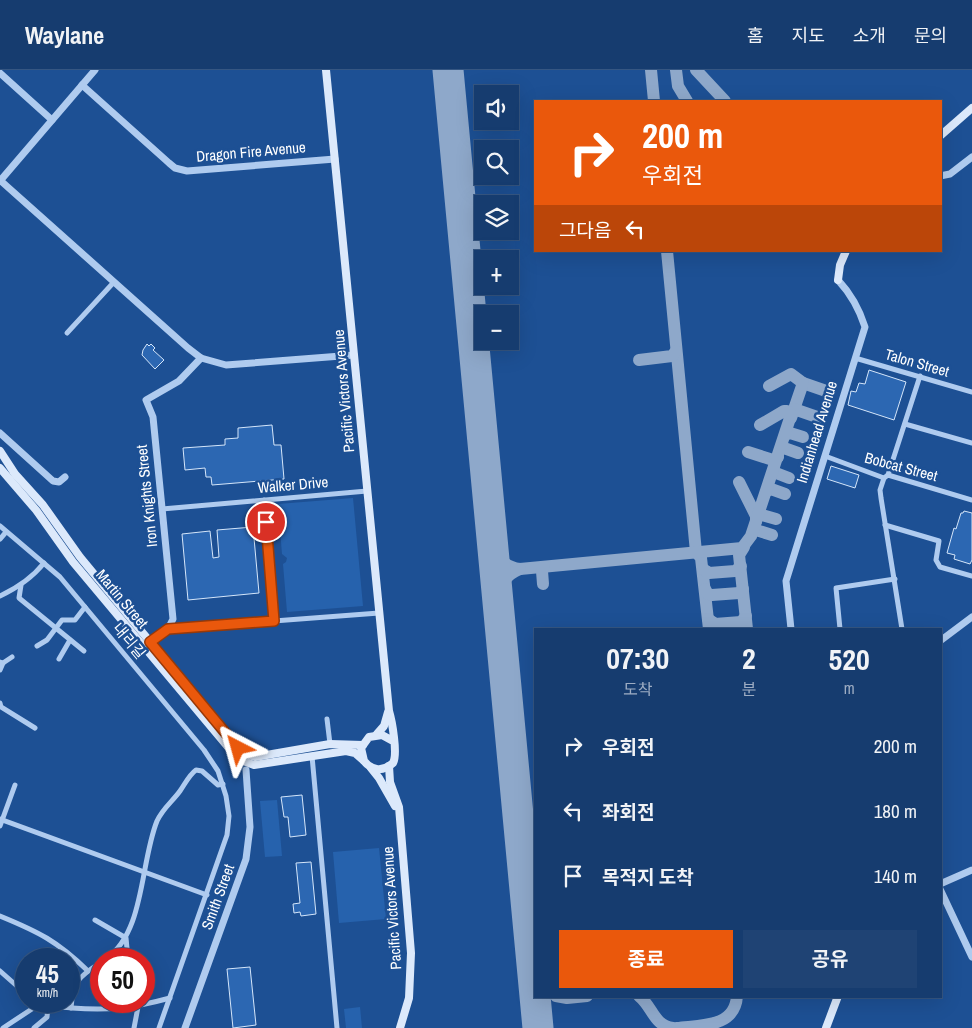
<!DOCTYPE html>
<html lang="ko">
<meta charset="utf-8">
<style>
:root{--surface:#163c6f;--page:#1f4374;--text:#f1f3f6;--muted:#9eadc3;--line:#355682;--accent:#ea580c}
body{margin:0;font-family:"Archivo Narrow","Noto Sans KR",sans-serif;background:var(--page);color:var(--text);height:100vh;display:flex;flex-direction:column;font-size:19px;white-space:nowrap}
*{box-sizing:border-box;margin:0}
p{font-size:16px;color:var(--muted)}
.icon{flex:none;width:28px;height:28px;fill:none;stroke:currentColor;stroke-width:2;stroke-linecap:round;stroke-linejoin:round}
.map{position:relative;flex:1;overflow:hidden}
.details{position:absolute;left:534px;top:558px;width:408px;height:370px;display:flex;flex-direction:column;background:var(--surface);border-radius:0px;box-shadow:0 5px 20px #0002,0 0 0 1px var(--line)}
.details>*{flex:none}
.top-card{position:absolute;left:534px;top:30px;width:408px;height:152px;border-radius:0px;box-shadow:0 5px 20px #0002,0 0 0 1px var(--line);background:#ea580c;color:#fff;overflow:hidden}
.tools{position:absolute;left:474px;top:15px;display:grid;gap:10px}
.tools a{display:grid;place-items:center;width:45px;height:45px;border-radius:0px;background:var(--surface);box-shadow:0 5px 20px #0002,0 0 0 1px var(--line);font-size:25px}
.speed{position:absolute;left:15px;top:878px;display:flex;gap:10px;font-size:25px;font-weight:700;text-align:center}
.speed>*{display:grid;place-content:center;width:65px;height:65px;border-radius:50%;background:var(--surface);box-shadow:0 5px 20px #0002,0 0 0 1px var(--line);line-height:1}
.speed small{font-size:12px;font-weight:400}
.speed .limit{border:8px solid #d22;background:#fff;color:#111}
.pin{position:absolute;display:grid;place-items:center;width:42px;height:42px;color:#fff;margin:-21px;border:2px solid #fff;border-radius:50%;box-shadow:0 1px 5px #0007}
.me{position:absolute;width:55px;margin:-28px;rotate:321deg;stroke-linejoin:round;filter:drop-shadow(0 0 4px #0008)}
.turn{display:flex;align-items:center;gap:18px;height:105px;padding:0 25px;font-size:22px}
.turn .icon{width:65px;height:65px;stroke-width:2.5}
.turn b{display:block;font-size:35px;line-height:42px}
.then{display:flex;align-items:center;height:48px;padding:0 25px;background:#0003;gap:10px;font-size:19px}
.eta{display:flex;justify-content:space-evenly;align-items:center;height:85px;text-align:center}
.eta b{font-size:30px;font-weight:700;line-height:35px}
.primary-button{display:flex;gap:10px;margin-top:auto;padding:10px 25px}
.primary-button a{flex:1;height:58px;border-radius:0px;background:var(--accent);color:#fff;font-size:20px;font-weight:700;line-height:58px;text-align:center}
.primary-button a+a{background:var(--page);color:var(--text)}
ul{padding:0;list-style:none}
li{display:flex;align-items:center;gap:15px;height:65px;padding:0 25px}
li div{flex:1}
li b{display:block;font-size:19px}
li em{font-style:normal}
header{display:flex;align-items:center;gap:30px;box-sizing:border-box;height:70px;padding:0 25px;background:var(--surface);border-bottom:1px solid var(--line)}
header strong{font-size:24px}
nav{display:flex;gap:28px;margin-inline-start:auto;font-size:18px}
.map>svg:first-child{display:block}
.green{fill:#2662ad}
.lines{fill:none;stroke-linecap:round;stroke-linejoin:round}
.taxiway{stroke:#8ea8ca;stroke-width:12}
.runway{stroke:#8ea8ca;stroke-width:31}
.building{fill:#2c67b2;stroke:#d5e6fa}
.minor{stroke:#afcbef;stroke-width:5}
.tertiary{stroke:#afcbef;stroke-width:7}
.secondary{stroke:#dce9fb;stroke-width:8}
.route-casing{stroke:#983908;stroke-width:12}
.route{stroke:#ea580c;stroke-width:9}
.labels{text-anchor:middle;stroke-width:5;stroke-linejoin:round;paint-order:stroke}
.street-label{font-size:15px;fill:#fff;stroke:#1d5094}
</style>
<header>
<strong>Waylane</strong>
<nav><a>홈</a><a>지도</a><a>소개</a><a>문의</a></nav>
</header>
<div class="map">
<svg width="972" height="958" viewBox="0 0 972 958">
<rect width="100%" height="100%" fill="#1d5094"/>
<!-- green -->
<g class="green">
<polygon points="353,428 363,536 287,542 283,494 286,492 287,488 282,484 278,434"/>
<polygon points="277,730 282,786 265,787 260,731"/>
<polygon points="379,778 386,849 339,853 333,782"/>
<polygon points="360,937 362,958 346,958 344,939"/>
</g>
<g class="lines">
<!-- taxiway -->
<g class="taxiway">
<polyline points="651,0 654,31"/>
<polyline points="676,0 678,16 687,31"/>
<polyline points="696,0 725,31"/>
<polyline points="667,181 696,482 701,488 709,559"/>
<polyline points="639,290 672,286 676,281"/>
<polyline points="803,313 829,322"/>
<polyline points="769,316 791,304 803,313 791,348"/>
<polyline points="794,339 820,348"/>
<polyline points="785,365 790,363 803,367"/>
<polyline points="782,374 784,378 798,383"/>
<polyline points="748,382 773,390 778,387"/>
<polyline points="774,400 776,403 789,408"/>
<polyline points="739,412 756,446 756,452"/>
<polyline points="767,421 771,419 785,424"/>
<polyline points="758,447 762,445 776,449"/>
<polyline points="753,462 756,460 772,465"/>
<path d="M492,472C497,487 504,497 520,499L742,478L751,466L791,345L787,341H784L760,355"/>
<polyline points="744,477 739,485 747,559"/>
<polyline points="703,499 709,503 735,501 741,496"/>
<polyline points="543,514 542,501 544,497"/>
<polyline points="705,519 708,524 712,525 739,523 743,519"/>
<path d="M498,530C500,515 505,505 520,499"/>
<polyline points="708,549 715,554 741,552 746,546"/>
<polyline points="532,898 535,909"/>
<polyline points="556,926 567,928 587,926"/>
<path d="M639,926C653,937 653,955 673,958"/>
<path d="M677,958C700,955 735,958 737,926"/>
</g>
<!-- runway -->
<polyline class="runway" points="448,0 538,958"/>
</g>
<!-- building -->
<g class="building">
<polygon points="147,274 149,276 151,274 155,278 153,280 164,290 155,299 142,285 143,280"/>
<polygon points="869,300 906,312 894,350 848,335 851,321 856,322 859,313 865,314"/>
<polygon points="272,355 274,375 281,375 284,409 212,415 211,407 206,407 205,398 185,400 183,378 225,375 225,369 238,368 238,358"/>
<polygon points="831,396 859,405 855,418 827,409"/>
<polygon points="964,441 972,443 972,490 970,494 954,489 955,485 947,483 954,458 956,459 961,443 963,443"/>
<polygon points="253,457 259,523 188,530 182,464 210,461 213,488 219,487 217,460"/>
<polygon points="302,725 306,765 290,767 288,747 284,747 281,727"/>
<polygon points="311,792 316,844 301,846 300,842 294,843 293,834 300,833 296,793"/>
<polygon points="250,897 256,955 233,958 227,899"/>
</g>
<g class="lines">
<!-- minor -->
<g class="minor">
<polyline points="67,263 114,212"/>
<polyline points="855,288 972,322"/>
<polyline points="905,354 972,373"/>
<polyline points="825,386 884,408 888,405 972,430"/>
<polyline points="888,405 920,306"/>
<polyline points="884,408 880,420 881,428 902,559"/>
<polyline points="264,430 274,551"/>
<polyline points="162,439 367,421"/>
<polyline points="885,455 939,471 936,490 940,497 972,506"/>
<polyline points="0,456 60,507 204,680 218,701 226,726 229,746 227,765 159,958"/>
<polyline points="0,469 6,462"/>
<polyline points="21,515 19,528 84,581"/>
<path d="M0,526C17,518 32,508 44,493"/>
<polyline points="168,559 379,543"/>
<polyline points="840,559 836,518 895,509"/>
<polyline points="37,576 47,570 62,550 75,550 85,537"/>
<polyline points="59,589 70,570"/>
<polyline points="3,593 12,587"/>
<polyline points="0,600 3,593 0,592"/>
<polyline points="0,633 1,637 35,658"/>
<polyline points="327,649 330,674"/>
<polyline points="312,686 337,958"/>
<polyline points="0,749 207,825"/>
<polyline points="0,756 15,715"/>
<path d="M0,846C39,862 57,871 88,901"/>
<polyline points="95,850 126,868 128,889"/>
<path d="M106,889C145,862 140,793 157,751C163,738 172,732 180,721C185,714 189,705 196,700L202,701L218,715L223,714"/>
<polyline points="0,901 26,924"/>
<path d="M37,931C48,937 60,937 72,938C110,941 133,938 170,928"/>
<path d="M71,938C73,910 79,907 101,892"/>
<polyline points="3,958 41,933"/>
<polyline points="34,958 47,947 48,936"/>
<polyline points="134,958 138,937"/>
</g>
<!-- tertiary -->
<g class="tertiary">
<polyline points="0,3 52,50"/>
<polyline points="82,15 169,93 175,98 187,101 335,89"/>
<polyline points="940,106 950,104 972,87"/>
<polyline points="0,111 95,0"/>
<polyline points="1,111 188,278 201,288 226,295 354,285"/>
<polyline points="0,363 53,411 59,412 65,407"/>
<path d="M791,559L786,511L865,257C859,238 851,224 838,210"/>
<polyline points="940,571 972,547"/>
<polyline points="146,574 168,559 173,549 153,347 146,330 179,311 201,288"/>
<polyline points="940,814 972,800"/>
<polyline points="940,819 972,887"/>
<polyline points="185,958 246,789 250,757 246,700"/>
</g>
<!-- secondary -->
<g class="secondary">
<path d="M326,0L389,641C392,651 398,684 393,693C383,702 372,701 364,691L361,678L369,667L382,665L393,671"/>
<polyline points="940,66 972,38"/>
<polyline points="838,210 840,195 846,181"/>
<polyline points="0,381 15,404 43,435 80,487 238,678 245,684 255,687 330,674 363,675"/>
<polyline points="0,398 36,440 73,492 238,689 254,695 346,681 355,683 363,690"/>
<polyline points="377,664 384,656 388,642"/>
<polyline points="389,696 390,712 399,737 411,883 409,928 400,958"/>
<polyline points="371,698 379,708 395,736"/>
<polyline points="826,958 838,926"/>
</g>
</g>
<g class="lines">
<!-- route casing -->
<g class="route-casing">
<polyline id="route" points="238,678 150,572 168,559 274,551 266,452"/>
</g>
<!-- route -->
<use href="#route" class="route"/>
</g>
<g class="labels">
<!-- street labels -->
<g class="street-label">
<text transform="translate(251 82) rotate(-5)" y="5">Dragon Fire Avenue</text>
<text transform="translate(917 293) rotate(16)" y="5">Talon Street</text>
<text transform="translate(344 321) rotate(-95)" y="5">Pacific Victors Avenue</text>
<text transform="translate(817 362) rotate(-73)" y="5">Indianhead Avenue</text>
<text transform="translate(901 397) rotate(15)" y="5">Bobcat Street</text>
<text transform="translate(293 415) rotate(-5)" y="5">Walker Drive</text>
<text transform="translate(147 426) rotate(-96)" y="5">Iron Knights Street</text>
<text transform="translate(122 529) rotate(50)" y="5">Martin Street</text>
<text transform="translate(129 571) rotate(50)" y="5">내리길</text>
<text transform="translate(218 827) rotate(-70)" y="5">Smith Street</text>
<text transform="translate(392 838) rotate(-94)" y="5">Pacific Victors Avenue</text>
</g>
</g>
</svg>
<div class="tools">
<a><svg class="icon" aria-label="sound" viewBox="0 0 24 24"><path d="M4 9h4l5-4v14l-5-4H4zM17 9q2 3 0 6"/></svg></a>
<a><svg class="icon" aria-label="search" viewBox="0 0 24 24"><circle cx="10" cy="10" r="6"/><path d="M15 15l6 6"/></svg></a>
<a><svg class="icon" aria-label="layers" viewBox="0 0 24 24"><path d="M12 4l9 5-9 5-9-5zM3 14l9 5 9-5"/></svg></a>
<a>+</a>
<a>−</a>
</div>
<div class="speed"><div>45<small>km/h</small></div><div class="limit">50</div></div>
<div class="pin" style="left:266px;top:452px;background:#d93025"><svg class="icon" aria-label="arrive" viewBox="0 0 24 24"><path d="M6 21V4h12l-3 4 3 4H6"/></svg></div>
<svg class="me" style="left:238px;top:678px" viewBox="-20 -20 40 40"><path d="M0-17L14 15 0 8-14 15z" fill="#ea580c" stroke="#fff" stroke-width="4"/></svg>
<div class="top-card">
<div class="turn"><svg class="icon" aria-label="right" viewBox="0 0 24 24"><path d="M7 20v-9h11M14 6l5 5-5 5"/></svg><div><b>200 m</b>우회전</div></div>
<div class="then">그다음<svg class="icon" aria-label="left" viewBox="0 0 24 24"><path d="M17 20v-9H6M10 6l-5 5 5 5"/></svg></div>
</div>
<section class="details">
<div class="eta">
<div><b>07:30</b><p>도착</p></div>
<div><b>2</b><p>분</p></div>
<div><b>520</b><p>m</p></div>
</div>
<ul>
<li><svg class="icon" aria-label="right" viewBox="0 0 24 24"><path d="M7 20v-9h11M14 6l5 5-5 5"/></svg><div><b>우회전</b></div><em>200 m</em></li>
<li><svg class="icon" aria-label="left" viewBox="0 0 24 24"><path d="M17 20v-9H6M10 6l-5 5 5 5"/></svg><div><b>좌회전</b></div><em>180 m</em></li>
<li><svg class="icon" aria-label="arrive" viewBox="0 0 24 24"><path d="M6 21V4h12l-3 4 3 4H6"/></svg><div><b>목적지 도착</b></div><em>140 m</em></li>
</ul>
<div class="primary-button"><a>종료</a><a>공유</a></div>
</section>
</div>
